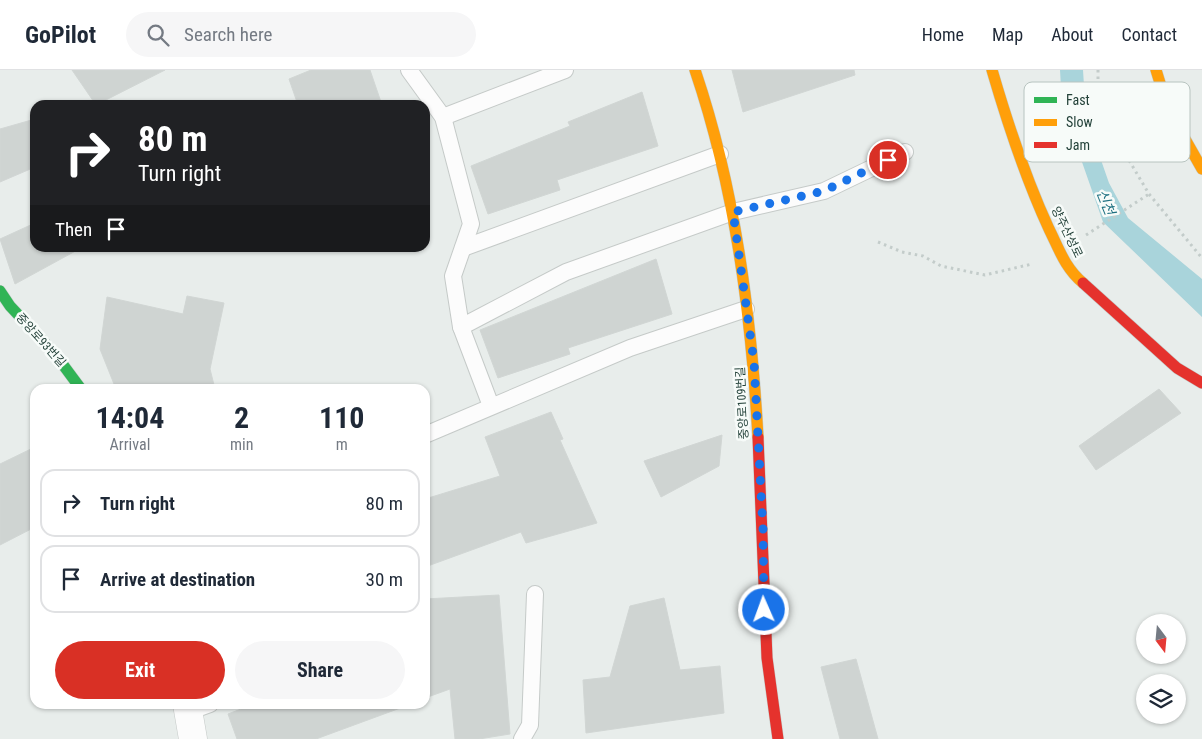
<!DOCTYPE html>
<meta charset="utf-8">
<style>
:root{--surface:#fff;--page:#f6f6f7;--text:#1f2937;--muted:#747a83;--line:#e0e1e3;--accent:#d93025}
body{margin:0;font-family:"Roboto Condensed","Noto Sans KR",sans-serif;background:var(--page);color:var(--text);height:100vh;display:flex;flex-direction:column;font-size:19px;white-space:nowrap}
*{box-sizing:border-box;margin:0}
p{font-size:16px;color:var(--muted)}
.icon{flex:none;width:28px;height:28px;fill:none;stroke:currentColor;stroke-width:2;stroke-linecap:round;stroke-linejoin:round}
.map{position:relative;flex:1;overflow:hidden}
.panel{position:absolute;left:30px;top:314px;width:400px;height:325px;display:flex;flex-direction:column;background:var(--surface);border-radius:15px;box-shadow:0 1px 4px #0004}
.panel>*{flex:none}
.banner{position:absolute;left:30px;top:30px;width:400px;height:152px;border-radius:15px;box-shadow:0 1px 4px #0004;background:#202124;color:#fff;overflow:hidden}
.needle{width:32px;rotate:164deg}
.buttons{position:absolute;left:1136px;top:544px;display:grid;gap:10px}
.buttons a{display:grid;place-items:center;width:50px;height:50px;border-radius:50%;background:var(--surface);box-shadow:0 1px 4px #0004;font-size:25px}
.pin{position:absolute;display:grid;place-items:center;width:42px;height:42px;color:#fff;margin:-21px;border:2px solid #fff;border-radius:50%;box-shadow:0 1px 5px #0007}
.me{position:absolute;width:55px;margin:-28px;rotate:358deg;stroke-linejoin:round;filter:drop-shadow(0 0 4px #0008)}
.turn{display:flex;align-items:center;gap:18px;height:105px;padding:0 25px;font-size:22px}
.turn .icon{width:65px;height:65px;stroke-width:2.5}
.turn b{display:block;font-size:35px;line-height:42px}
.then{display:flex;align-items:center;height:48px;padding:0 25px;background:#0003;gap:10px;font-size:19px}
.eta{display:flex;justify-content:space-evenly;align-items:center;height:85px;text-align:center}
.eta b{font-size:30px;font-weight:700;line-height:35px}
.cta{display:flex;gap:10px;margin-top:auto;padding:10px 25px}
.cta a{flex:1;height:58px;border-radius:30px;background:var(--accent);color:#fff;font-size:20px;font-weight:700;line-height:58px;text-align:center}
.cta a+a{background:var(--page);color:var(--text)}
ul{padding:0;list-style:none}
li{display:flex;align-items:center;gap:15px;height:68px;margin:0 10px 8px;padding:0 15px;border:2px solid var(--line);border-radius:15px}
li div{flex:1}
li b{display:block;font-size:19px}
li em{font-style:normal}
header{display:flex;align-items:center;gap:30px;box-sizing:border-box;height:70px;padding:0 25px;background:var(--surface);border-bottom:1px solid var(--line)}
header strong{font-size:24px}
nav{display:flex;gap:28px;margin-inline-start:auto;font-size:18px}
.search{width:350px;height:45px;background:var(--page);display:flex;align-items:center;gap:12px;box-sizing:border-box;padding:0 18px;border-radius:28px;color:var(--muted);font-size:19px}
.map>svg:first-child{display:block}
.water{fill:#a9d4db}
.building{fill:#cfd4d2;stroke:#d1d6d4}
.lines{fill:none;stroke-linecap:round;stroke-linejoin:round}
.lane-casing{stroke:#c5cac8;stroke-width:18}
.street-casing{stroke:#c5cac8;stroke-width:29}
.fast-casing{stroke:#c3cbc8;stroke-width:12}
.slow-casing{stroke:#c3cbc8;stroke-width:12}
.jam-casing{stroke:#c3cbc8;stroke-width:12}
.path{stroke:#c3ccca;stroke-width:3;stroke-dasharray:2.5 4;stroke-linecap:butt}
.lane{stroke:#fcfcfc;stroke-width:16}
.street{stroke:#fcfcfc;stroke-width:28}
.fast{stroke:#30b455;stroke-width:11}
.slow{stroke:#ff9f0a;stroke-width:11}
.jam{stroke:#e5322d;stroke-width:11}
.route{stroke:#1a73e8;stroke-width:9;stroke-dasharray:0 16.2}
.labels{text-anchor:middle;stroke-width:5;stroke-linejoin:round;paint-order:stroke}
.street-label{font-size:12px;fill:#24423a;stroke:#f7fbf9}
.water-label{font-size:14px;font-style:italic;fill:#1c6f80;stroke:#f7fbf9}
.key{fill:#f7fbf9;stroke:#b8c4c0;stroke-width:1}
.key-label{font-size:14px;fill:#24423a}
</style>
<header>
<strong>GoPilot</strong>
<div class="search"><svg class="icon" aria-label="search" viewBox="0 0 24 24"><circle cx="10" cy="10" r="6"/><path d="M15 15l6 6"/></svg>Search here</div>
<nav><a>Home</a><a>Map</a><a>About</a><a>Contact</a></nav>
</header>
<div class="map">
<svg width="1202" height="669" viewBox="0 0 1202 669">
<rect width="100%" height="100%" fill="#e8edeb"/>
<!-- water -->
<polygon class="water" points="1060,0 1083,0 1086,47 1109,113 1128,148 1202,209 1202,247 1103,152 1062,35"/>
<!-- building -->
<g class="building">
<polygon points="72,0 165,0 96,35"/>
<polygon points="311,0 370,0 382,35 298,35 289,9"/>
<polygon points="732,0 854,0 855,5 743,42"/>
<polygon points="642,22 658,76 557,110 560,120 488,144 471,96 570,56 568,52"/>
<polygon points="35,49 35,97 0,112 0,59"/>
<polygon points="35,153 35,178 81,178 15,214 0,169"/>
<polygon points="656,189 672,244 568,278 570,284 498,308 480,260"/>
<polygon points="187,226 224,233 210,299 215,319 116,319 100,279 107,227 183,244"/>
<polygon points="1159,319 1181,343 1096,400 1079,376"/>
<polygon points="551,342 563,369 560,370 597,453 526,473 521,462 425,497 425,429 500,406 485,367"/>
<polygon points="722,365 719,396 661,427 644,391"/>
<polygon points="35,377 35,457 0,475 0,394"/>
<polygon points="499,525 510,664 479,669 455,669 450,619 425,628 425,529"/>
<polygon points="664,528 680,600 720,596 724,643 586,663 583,610 610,607 630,536"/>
<polygon points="856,589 878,669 840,669 821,597"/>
<polygon points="254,634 402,634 403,637 316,669 237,669 228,644"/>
</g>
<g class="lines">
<!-- lane casing -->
<g class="lane-casing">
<g id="lane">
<polyline points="409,0 443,47 471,154 453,206 461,257"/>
<polyline points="443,47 565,0"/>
<polyline points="463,178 720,84"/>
<polyline points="491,336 461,257 566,202 733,142 824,121 905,82"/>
<polyline points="425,365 630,278 746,239"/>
<polyline points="188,642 210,634"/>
<polyline points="522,669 530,655 535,524"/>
</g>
</g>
<!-- street casing -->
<g class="street-casing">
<polyline id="street" points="187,634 193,669"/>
</g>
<!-- fast casing -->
<g class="fast-casing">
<polyline id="fast" points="0,221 10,236 55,284 81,319"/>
</g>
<!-- slow casing -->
<g class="slow-casing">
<g id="slow">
<path d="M695,0C735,118 751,243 758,367"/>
<path d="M992,0C1008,55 1025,107 1049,159C1059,179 1065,198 1083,213"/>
<polyline points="1156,0 1168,39 1202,99"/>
</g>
</g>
<!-- jam casing -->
<g class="jam-casing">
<g id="jam">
<polyline points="1083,213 1177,298 1202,313"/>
<polyline points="758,367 767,588 778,669"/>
</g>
</g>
<!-- path -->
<g class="path">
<polyline points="1098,0 1098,20 1105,35 1114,65 1149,124 1202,188"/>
<polyline points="1086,165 1149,124"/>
<polyline points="878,172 902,182 923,186 941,196 985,205 1032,194"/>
</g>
<!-- lane -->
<use href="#lane" class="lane"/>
<!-- street -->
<use href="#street" class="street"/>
<!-- fast -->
<use href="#fast" class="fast"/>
<!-- slow -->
<use href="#slow" class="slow"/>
<!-- jam -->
<use href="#jam" class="jam"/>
</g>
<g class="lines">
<!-- route -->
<polyline class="route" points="764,540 763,459 754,292 733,142 824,121 888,90"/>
</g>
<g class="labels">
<!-- street labels -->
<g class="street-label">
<text transform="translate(1067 162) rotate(64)" y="4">양주산성로</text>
<text transform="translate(41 270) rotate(48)" y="4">중앙로93번길</text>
<text transform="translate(742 333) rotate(-93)" y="4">중앙로109번길</text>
</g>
<!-- water labels -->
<g class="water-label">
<text transform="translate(1106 132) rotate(68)" y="5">신천</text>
</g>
</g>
<!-- legend -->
<rect x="1024" y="12" width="166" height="80" rx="8" class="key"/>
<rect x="1034" y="27" width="23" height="6" fill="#30b455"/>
<rect x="1034" y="49" width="23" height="7" fill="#ff9f0a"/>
<rect x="1034" y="72" width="23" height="6" fill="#e5322d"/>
<g class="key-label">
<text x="1066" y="35">Fast</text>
<text x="1066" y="57">Slow</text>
<text x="1066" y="80">Jam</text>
</g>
</svg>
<div class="buttons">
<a><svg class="needle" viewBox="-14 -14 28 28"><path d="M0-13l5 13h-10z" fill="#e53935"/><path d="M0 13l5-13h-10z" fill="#747a83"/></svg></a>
<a><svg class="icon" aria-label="layers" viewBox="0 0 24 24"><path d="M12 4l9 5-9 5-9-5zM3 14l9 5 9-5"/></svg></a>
</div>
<div class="pin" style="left:888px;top:90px;background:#d93025"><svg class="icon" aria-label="arrive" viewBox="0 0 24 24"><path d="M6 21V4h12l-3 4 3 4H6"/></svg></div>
<svg class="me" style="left:764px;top:540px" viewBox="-20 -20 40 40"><circle r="17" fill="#1a73e8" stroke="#fff" stroke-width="3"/><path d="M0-11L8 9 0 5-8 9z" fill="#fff"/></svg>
<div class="banner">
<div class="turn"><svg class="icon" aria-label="right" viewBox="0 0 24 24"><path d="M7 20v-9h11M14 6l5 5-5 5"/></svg><div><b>80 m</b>Turn right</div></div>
<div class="then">Then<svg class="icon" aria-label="arrive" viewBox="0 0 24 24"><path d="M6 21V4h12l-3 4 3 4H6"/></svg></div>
</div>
<section class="panel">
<div class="eta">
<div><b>14:04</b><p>Arrival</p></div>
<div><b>2</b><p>min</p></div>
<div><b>110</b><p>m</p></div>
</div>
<ul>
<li><svg class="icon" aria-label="right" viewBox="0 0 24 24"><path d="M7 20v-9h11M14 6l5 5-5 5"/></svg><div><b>Turn right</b></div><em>80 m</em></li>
<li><svg class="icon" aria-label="arrive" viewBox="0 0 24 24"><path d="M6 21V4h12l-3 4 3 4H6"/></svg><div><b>Arrive at destination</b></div><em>30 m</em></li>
</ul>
<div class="cta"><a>Exit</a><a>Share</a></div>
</section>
</div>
